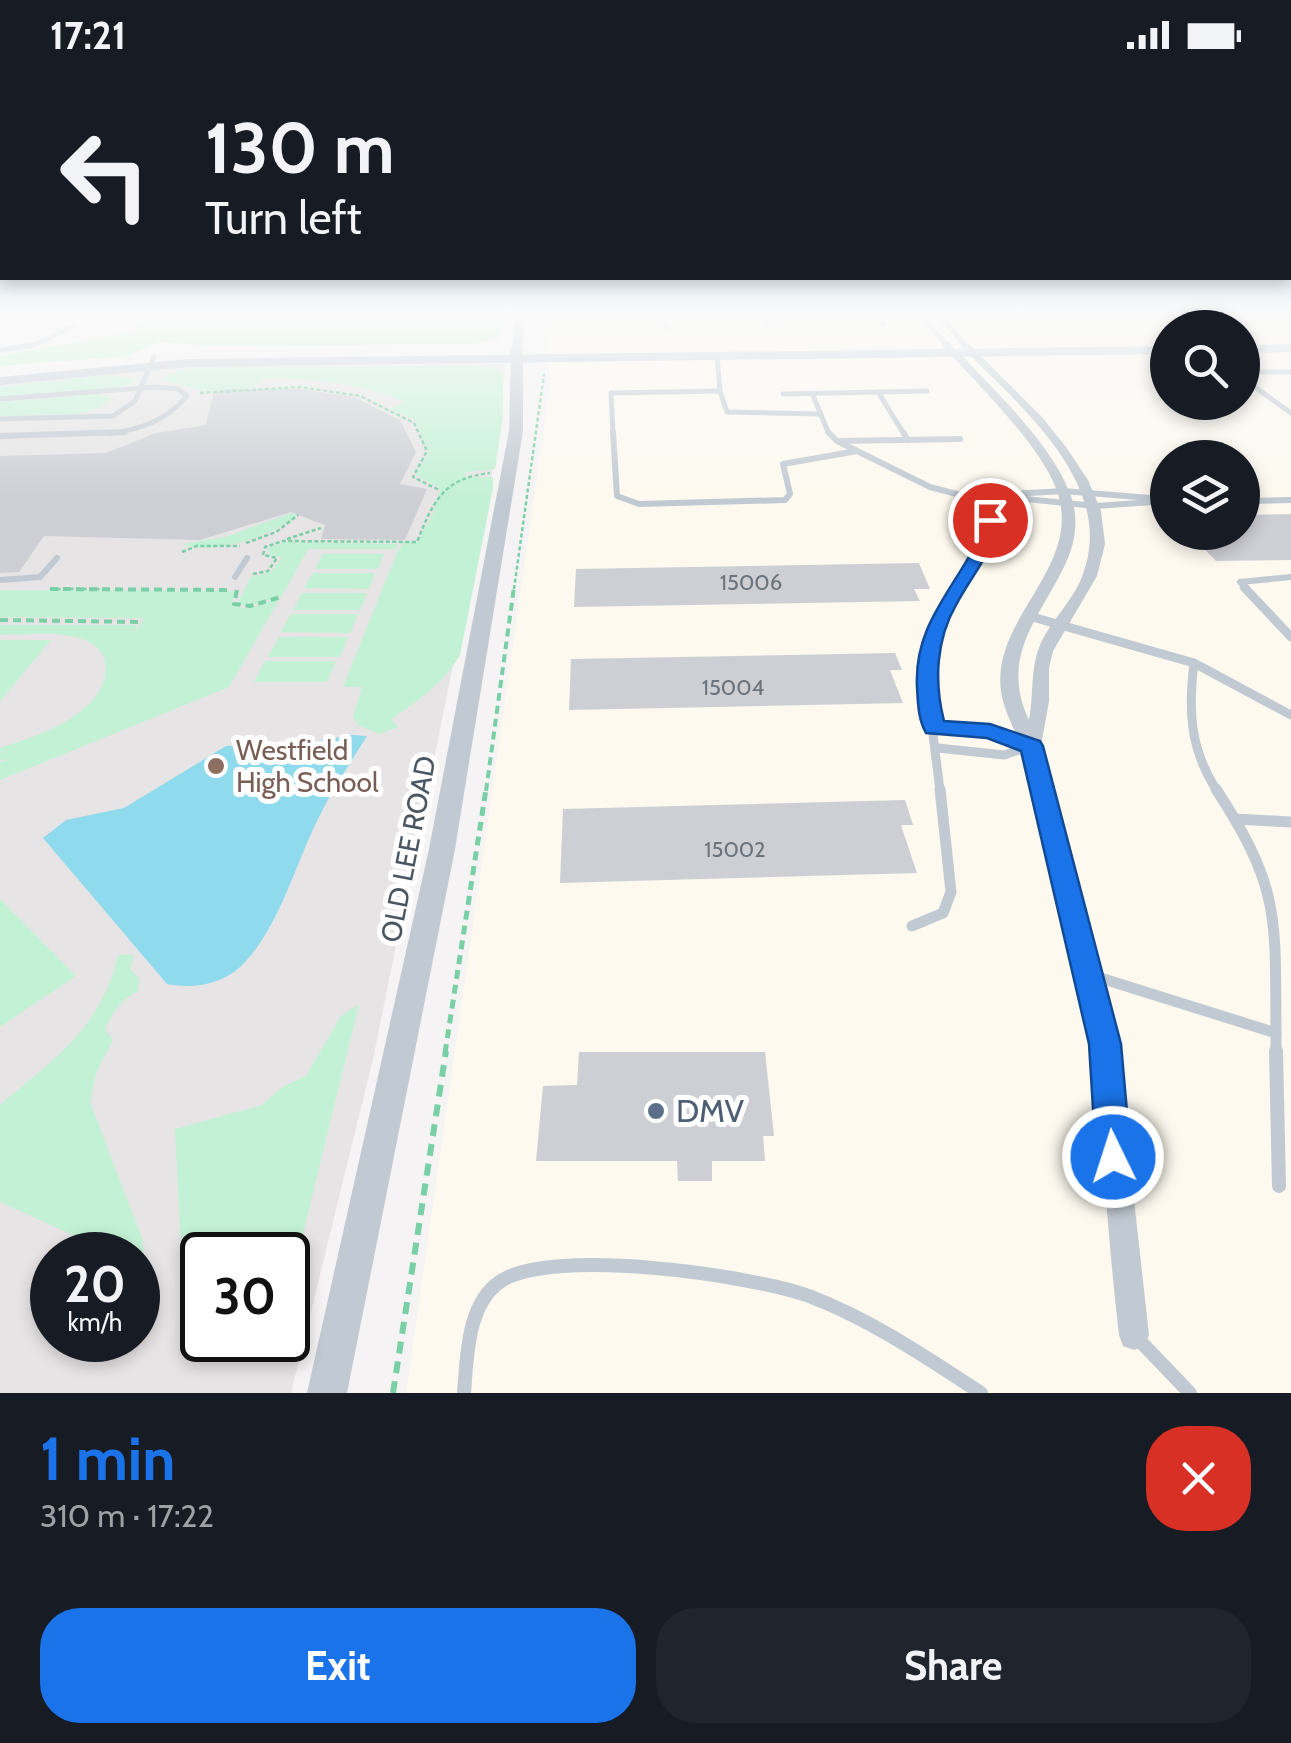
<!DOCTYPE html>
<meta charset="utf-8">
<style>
:root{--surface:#171b24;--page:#20242c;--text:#f1f3f6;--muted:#9ea1a6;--accent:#1a73e8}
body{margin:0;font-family:Cabin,sans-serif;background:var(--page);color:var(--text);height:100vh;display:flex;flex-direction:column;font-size:38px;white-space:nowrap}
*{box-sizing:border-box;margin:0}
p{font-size:32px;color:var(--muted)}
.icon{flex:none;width:55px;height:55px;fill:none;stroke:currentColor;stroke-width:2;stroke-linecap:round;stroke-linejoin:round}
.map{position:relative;height:1323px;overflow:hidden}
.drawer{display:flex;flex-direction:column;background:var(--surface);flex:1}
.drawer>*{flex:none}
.hud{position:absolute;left:0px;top:0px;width:1292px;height:210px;box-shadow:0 5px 15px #0003;background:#171b24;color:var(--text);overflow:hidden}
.buttons{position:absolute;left:1150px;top:240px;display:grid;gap:20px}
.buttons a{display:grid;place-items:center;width:110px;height:110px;border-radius:50%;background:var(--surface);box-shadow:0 5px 15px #0003;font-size:50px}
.speed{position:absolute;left:30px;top:1162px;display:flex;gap:20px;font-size:50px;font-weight:700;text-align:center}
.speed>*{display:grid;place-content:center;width:130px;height:130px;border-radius:50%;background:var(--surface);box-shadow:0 5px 15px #0003;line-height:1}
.speed small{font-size:25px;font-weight:400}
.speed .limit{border:5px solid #111;border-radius:15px;background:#fff;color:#111}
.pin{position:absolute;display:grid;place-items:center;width:85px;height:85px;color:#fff;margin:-42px;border:5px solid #fff;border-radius:50%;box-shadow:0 2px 10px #0007}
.me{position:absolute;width:110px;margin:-55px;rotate:356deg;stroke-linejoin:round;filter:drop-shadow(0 0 8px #0008)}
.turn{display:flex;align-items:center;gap:35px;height:210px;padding:0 40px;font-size:45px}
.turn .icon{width:130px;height:130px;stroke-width:2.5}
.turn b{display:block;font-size:70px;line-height:85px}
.round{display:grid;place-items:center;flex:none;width:105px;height:105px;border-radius:40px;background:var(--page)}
.summary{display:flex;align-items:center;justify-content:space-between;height:170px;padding:0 40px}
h1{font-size:60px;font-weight:800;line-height:75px;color:var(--accent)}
.cta{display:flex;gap:20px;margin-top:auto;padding:20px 40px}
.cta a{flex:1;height:115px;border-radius:40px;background:var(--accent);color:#fff;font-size:40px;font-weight:800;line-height:115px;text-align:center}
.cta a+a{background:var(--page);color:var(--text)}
.status{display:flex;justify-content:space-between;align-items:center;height:70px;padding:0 50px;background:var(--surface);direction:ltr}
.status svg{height:28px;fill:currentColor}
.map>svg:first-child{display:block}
.commercial{fill:#fdf9ef;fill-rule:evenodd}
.education{fill:#e6e4e5;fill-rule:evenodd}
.green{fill:#c3f1d5}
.water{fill:#90daee}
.building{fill:#cdcfd5}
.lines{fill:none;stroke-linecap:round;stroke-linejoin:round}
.path-far3{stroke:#7ad0a6;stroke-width:2.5;stroke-dasharray:4 2.5;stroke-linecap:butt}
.path-far2{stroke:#7ad0a6;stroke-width:4;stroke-dasharray:8 5;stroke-linecap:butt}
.path-far1{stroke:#7ad0a6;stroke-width:5;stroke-dasharray:9 6;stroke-linecap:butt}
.path{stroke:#7ad0a6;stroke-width:6;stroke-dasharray:12 8;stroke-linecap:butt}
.service-far4{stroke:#c1cad2;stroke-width:5}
.service-far3{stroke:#c1cad2;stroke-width:6}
.service-far2{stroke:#c1cad2;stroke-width:9}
.service-far1{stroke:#c1cad2;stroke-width:11}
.service{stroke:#c1cad2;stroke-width:14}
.minor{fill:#c1cad2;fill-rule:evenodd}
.tertiary{fill:#c1cad2;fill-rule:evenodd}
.secondary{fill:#c1cbd6;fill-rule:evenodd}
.route{fill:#1a73e8;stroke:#114b97;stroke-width:2.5}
.education-dot{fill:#8d6e63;stroke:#fff;stroke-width:4}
.service-dot{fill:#5c6f8a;stroke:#fff;stroke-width:4}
.labels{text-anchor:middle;stroke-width:10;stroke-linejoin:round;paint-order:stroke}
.number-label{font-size:22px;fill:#6b747e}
.education-label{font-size:28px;fill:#785e54;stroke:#fff;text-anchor:start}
.street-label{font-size:28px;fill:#4a5661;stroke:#fff}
.near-service-label{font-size:32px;fill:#4e5e75;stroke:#fff;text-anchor:start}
</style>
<div class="status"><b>17:21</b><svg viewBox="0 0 49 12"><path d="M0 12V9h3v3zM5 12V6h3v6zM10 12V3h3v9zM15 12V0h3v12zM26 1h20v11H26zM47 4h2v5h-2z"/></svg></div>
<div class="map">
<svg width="1291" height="1323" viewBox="0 0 1291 1323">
<rect width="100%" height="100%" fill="#f5f3f3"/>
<!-- commercial -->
<path class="commercial" d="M544,243H1291V1323H406L550,314ZM1168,258H1242V332H1168ZM1168,388H1242V462H1168Z"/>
<!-- education -->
<path class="education" d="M506,294L492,403L373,989L291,1323H0V315L193,296ZM52,1185H138V1270H52ZM202,1185H288V1270H202Z"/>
<!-- green -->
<g class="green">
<polygon points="506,243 498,269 472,274 211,276 159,272 127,286 0,296 0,286 137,261 136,255 166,245"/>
<path d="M476,296L496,298L503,303V347L495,399L466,402L464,407H493V418L460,585C443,614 418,631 391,649L398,657L379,664L358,655L353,647L362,617H343L398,480L404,472H417L433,444L440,418L416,405L429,382L415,350L390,339L404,332C359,312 312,309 263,308L254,318L202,321L164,310L169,304L191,298Z"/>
<polygon points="108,305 137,309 124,317 0,327 0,317"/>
<polygon points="98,324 112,328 99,338 74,345 0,346 0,332"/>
<path d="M292,443L297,445C271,467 212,486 182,474L225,467Z"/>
<polygon points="284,472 398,474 395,479 308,479 282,526 248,536 237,534 251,507 271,502 282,488 269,485 268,478"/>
<polygon points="323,484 384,484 378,499 315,499"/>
<polygon points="313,503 375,503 369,519 304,518"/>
<path d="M0,520L235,521L232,533L245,539L280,528L229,617L0,710V692L9,689L0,690V678C35,667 104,645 106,599C106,584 98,576 85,570C59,560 27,565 0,565V555H137L133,565L144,548L0,547Z"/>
<polygon points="302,523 367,523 360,540 293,540"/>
<polygon points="291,544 358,544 350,563 281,562"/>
<polygon points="279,567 348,567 340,587 268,587"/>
<polygon points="0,570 51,570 0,631"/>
<polygon points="265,591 336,591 327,612 254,612"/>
<polygon points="0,829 76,906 0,957"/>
<path d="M118,885H134L130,899L139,908L138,921C120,931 113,941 105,960L113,970L96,1003L90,1032L143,1171V1197L138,1194V1185H117L0,1132V1035C53,990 102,957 118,885Z"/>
<polygon points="359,934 288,1225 288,1185 202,1185 202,1224 183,1215 175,1059 262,1035 282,1017 306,1006 341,946"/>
</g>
<!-- water -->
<path class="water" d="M352,665L367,666C349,695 330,723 316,753C294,799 277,862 240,897C221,915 191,919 167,914L43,768L66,750L124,738L226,676L301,674Z"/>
<!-- building -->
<g class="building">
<polygon points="227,319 300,319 354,327 400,350 416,382 400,414 427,419 405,470 321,469 325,455 291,442 200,470 44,466 19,502 0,503 0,386 106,383 156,363 206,355 213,324"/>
<polygon points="1291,444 1291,490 1216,491 1188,462 1242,462 1242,445"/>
<polygon points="919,493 930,519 914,519 920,531 574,537 576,499"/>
<polygon points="895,583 902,600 890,600 903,633 569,640 571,589"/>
<polygon points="905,730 913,755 901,755 917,803 560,813 563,739"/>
<polygon points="579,982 765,982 774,1066 763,1066 765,1091 712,1091 712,1111 678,1111 677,1091 536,1091 543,1016 577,1015"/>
</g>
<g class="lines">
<!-- path-far3 -->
<g class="path-far3">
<polyline points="778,250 863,248 859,243"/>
<polyline points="200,323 300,317 360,326 414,353 427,381 413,407 439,420"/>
<polyline points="287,469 321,458"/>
<polyline points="246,473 276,462 298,445"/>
<polyline points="182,482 197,476 240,476"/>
<path d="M253,504L268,501L277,488L263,485L265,477L283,471L417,472C433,432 443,408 490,403"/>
<polyline points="50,519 106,519"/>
<polyline points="514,519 544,304"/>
</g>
<!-- path-far2 -->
<g class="path-far2">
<polyline points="50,519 230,520"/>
<polyline points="237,520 234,534 250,536 281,527"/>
<polyline points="0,550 143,552"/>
<polyline points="486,721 514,517"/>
</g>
<!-- path-far1 -->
<polyline class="path-far1" points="445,983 486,719"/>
<!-- path -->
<polyline class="path" points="393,1323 446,981"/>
<!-- service-far4 -->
<g class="service-far4">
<polyline points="664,243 666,257"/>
<polyline points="761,243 767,255"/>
<polyline points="876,243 883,254"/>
<polyline points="918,243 946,274"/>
<polyline points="937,243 964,274"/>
<polyline points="0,280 33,275 75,256"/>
<polyline points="717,286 720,321"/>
<polyline points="1242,302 1291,302"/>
<polyline points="1242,308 1291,343"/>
<polyline points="878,322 904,364"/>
<polyline points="812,323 829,364"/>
<polyline points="783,324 927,321"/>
<path d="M0,329L155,317L178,319L187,326C166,351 141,359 109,364"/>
<polyline points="0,349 113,346 135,331 154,287"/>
<polyline points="613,364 611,323 720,321 727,342 821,344"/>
</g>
<!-- service-far3 -->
<g class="service-far3">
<polyline points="613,362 617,426 639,434 785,430 790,424 783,394 857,381"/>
<polyline points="828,362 837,371 930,417 991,433"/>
<polyline points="903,362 908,370"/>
<polyline points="0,366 125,362"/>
<polyline points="840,371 960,369"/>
<polyline points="997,425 1063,421 1151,428"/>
<polyline points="995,426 1095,436 1168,431"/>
<polyline points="1242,431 1291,430"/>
<polyline points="235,507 247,488"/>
<polyline points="0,510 40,507 57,488"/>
<polyline points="956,519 986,473 995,426"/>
<polyline points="1247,519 1240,512 1291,507"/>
</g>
<!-- service-far2 -->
<g class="service-far2">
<polyline points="1244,517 1291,567"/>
<polyline points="1029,546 1194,593 1291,645"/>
<path d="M1194,593C1188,641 1190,679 1217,721"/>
<polyline points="934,657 990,661 1029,675"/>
<polyline points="938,678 1004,685 1031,676"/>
<path d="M940,721C932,649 915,582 957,517"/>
</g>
<!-- service-far1 -->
<g class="service-far1">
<polyline points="1235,749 1291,752"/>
<polyline points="912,856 943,843 951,822 940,719"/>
<path d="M1091,905L1276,963C1275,847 1281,819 1216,719"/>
<polyline points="1276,963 1276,983"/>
</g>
<!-- service -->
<g class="service">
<polyline points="1276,981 1279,1116"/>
<polyline points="1140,1271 1190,1323"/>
<path d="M464,1323C467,1287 467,1233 501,1211C554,1177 750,1205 809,1226C870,1249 926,1287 981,1323"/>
</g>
<!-- minor -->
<g class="minor">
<polygon points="516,243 524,243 522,280 517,283 512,280"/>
<path d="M943,272H949C987,313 1049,370 1069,421C1104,506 983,555 1029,650C1034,625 1030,599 1040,575C1051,550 1074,530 1083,504C1117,413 1017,334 961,276V272H967L1042,347L1066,377L1088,410L1101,441L1105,474L1097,506L1053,581L1049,598V631L1041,676L1073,790L1111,949L1124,1039L1149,1265L1145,1276L1134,1280L1123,1276L1119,1265C1104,1140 1102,1014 1075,890C1061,824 1046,757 1027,692C1021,669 1004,645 1001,621C991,548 1081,499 1058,424C1044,378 976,313 943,276Z"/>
</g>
<!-- tertiary -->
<polygon class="tertiary" points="517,276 523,280 523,361 455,779 347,1323 307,1323 429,779 509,361 511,280"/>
<!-- secondary -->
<g class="secondary">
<polygon points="1291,274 1291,282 1242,283 1242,275"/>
<polygon points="1168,276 1168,284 188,297 0,315 0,307 188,289"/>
</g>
</g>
<!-- sky -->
<linearGradient id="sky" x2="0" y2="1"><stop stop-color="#85c3ea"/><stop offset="0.57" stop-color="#fafafa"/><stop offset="1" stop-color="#fafafa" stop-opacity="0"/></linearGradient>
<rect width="1291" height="429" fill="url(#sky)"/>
<!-- route -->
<path class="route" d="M984,447L999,450C993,483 971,506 956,535C936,570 934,612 944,651L990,654L1040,671L1043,676L1121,974L1131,1087L1125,1099L1113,1104L1101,1099L1096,1087L1089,974L1021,681L987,668L926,663C918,649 918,633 917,617C914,558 949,525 975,476C980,467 980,456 984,447Z"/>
<!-- markers -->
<circle class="education-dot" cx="216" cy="696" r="10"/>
<circle class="service-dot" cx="656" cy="1041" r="10"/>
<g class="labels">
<!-- number labels -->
<g class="number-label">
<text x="751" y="520">15006</text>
<text x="733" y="625">15004</text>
<text x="735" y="787">15002</text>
</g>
<!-- education labels -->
<g class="education-label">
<text x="236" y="690">Westfield<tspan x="236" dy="32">High School</tspan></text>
</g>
<!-- street labels -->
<g class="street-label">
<text transform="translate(408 779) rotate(-79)" y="10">OLD LEE ROAD</text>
</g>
<!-- near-service labels -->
<g class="near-service-label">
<text x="676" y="1052">DMV</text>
</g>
</g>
</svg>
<div class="buttons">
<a><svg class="icon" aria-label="search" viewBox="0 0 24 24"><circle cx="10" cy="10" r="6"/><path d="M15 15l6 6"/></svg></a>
<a><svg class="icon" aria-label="layers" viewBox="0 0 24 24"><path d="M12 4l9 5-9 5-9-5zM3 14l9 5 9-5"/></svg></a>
</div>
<div class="speed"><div>20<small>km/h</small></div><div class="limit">30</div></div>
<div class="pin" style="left:990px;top:450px;background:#d93025"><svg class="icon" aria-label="arrive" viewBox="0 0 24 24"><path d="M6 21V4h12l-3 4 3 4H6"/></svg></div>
<svg class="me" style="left:1113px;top:1087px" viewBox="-20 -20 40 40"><circle r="17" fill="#1a73e8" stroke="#fff" stroke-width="3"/><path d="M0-11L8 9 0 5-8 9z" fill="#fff"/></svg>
<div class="hud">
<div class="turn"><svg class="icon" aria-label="left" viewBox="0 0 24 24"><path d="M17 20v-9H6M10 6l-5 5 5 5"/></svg><div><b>130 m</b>Turn left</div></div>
</div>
</div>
<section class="drawer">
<div class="summary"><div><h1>1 min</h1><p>310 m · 17:22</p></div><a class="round" style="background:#d93025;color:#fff"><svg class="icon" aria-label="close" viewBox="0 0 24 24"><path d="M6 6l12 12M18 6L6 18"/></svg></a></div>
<div class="cta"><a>Exit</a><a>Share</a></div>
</section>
